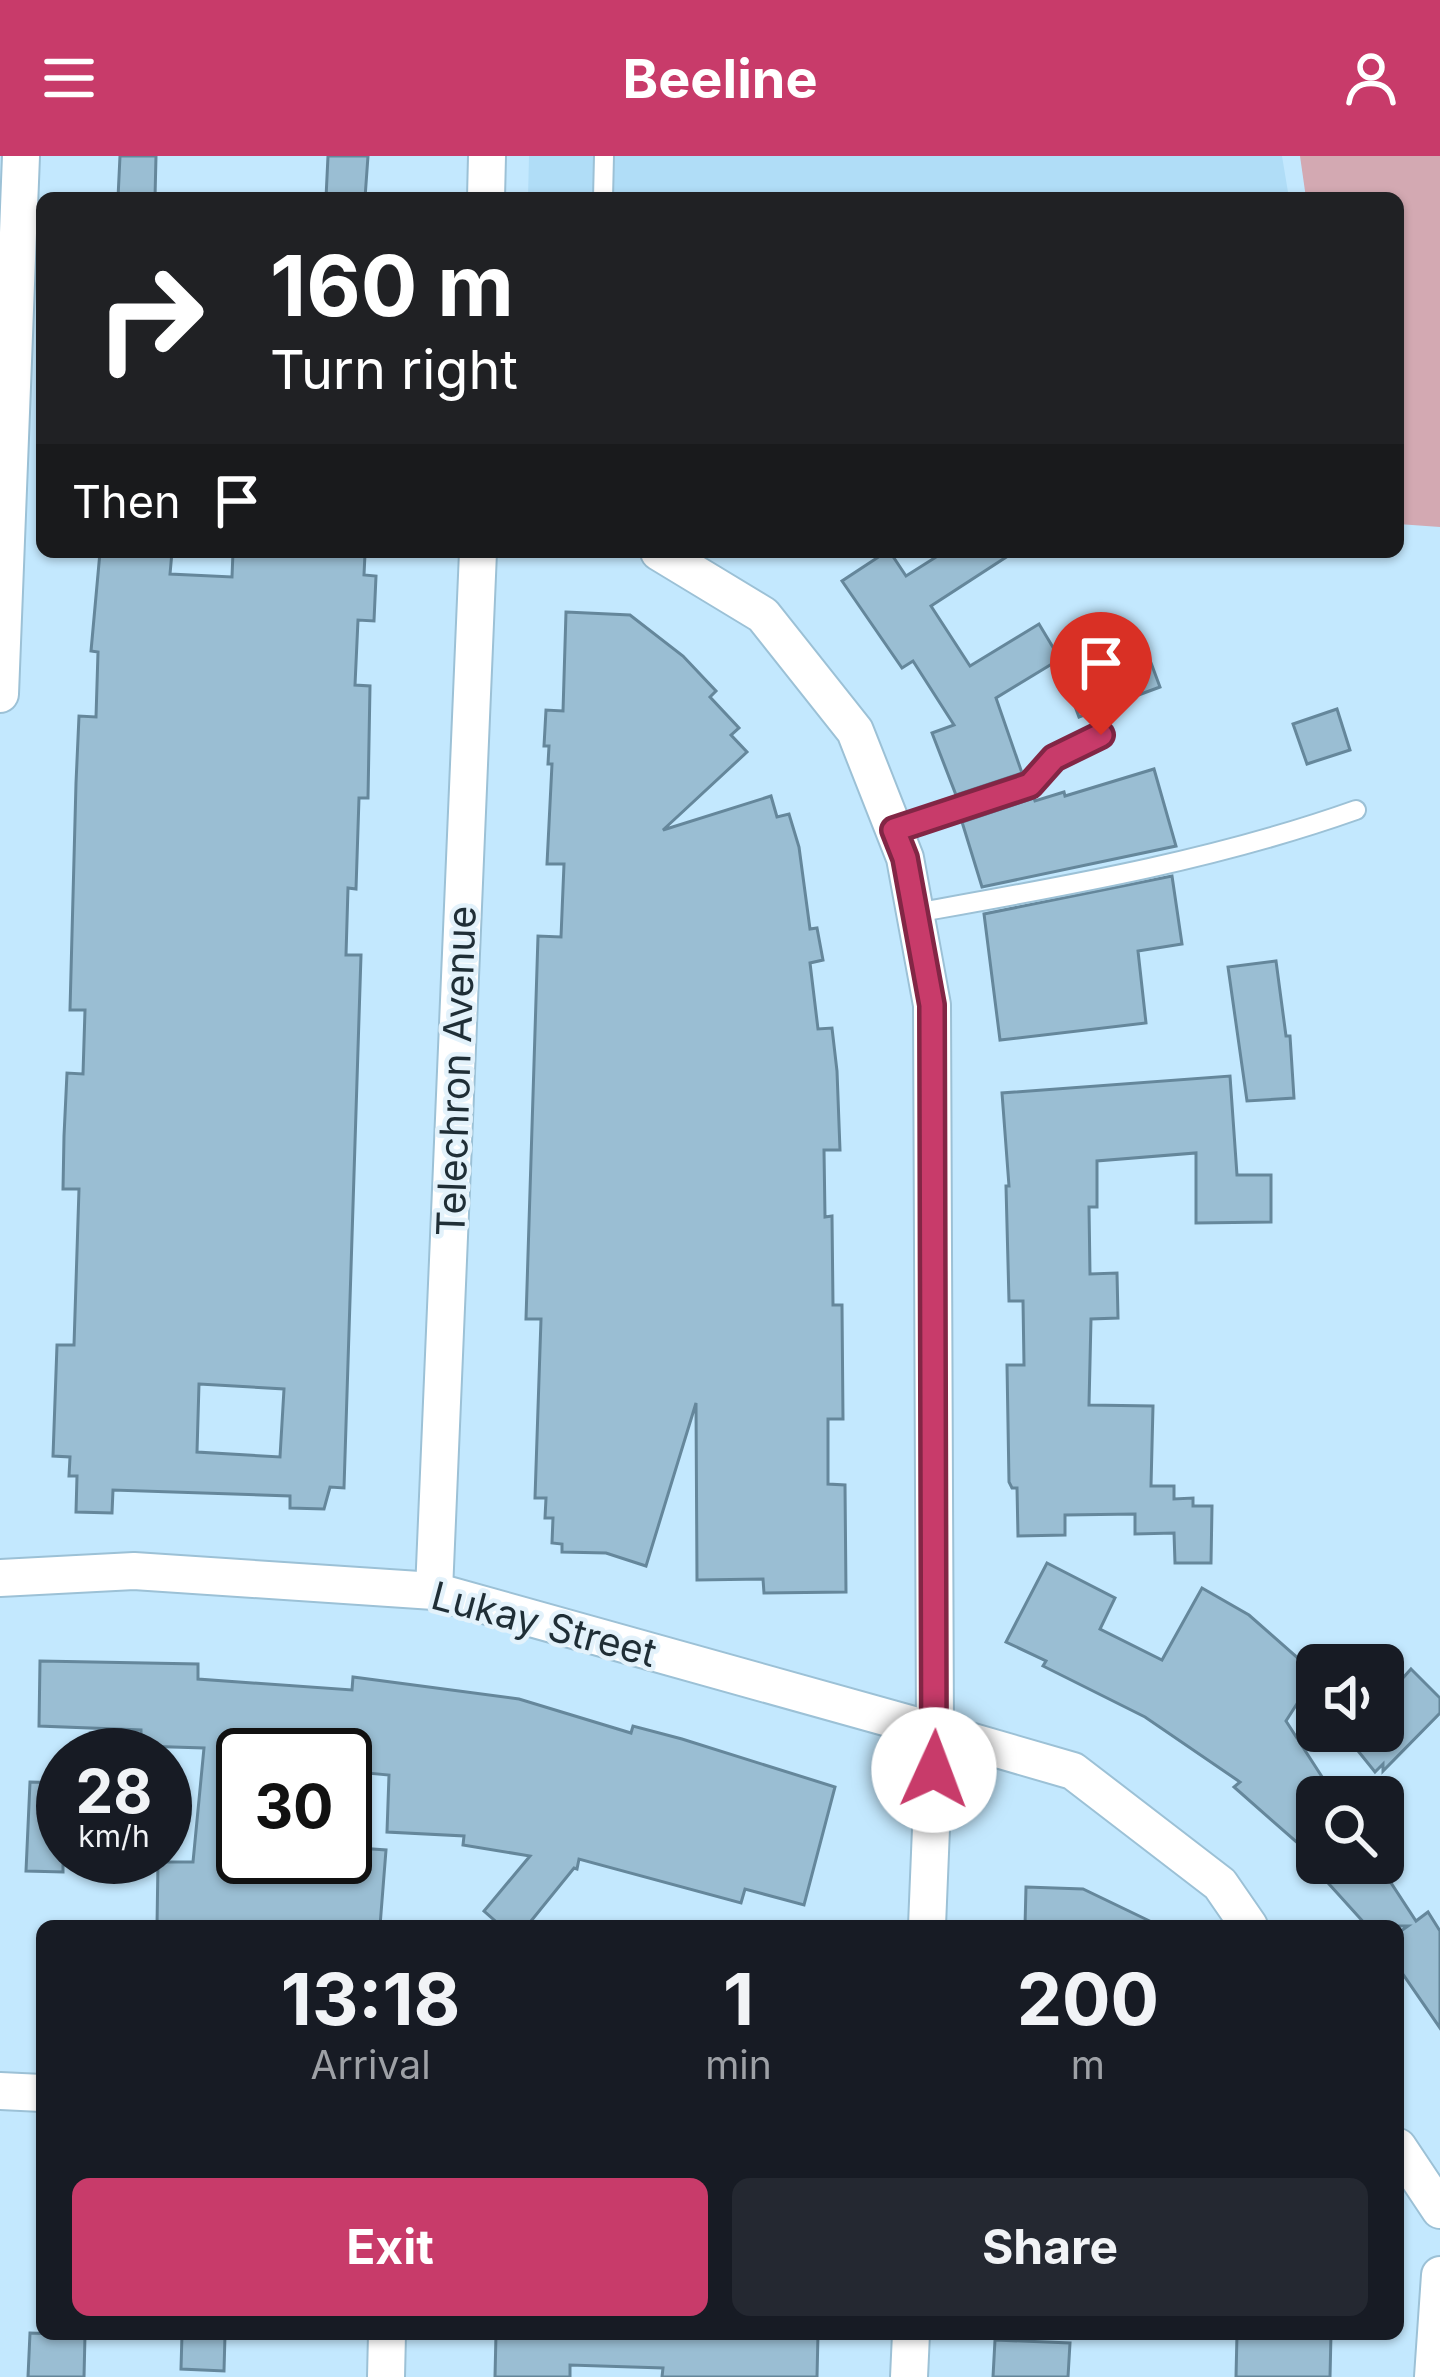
<!DOCTYPE html>
<style>
:root{--surface:#171b24;--page:#242831;--text:#f1f3f6;--muted:#9ea1a6;--accent:#c83b6a}
body{margin:0;font-family:Inter,sans-serif;background:var(--page);color:var(--text);height:100vh;display:flex;flex-direction:column;font-size:45px;white-space:nowrap}
*{box-sizing:border-box;margin:0}
p{font-size:39px;color:var(--muted)}
.icon{flex:none;width:66px;height:66px;fill:none;stroke:currentColor;stroke-width:2;stroke-linecap:round;stroke-linejoin:round}
.map{position:relative;flex:1;overflow:hidden}
.side{position:absolute;left:36px;top:1764px;width:1368px;height:420px;display:flex;flex-direction:column;background:var(--surface);border-radius:18px;box-shadow:0 3px 9px #0004}
.side>*{flex:none}
.top-card{position:absolute;left:36px;top:36px;width:1368px;height:366px;border-radius:18px;box-shadow:0 3px 9px #0004;background:#202124;color:#fff;overflow:hidden}
.fabs{position:absolute;left:1296px;top:1488px;display:grid;gap:24px}
.fabs a{display:grid;place-items:center;width:108px;height:108px;border-radius:18px;background:var(--surface);box-shadow:0 3px 9px #0004;font-size:60px}
.speed{position:absolute;left:36px;top:1572px;display:flex;gap:24px;font-size:60px;font-weight:700;text-align:center}
.speed>*{display:grid;place-content:center;width:156px;height:156px;border-radius:50%;background:var(--surface);box-shadow:0 3px 9px #0004;line-height:1}
.speed small{font-size:30px;font-weight:400}
.speed .limit{border:6px solid #111;border-radius:18px;background:#fff;color:#111}
.pin{position:absolute;display:grid;place-items:center;width:102px;height:102px;color:#fff;margin:-123px -51px;border-radius:50% 50% 50% 0;rotate:-45deg;box-shadow:0 0 12px #0007}
.pin .icon{rotate:45deg}
.me{position:absolute;width:132px;margin:-66px;rotate:2deg;stroke-linejoin:round;filter:drop-shadow(0 0 9px #0008)}
.turn{display:flex;align-items:center;gap:42px;height:252px;padding:0 36px;font-size:54px}
.turn .icon{width:156px;height:156px;stroke-width:2.5}
.turn b{display:block;font-size:84px;line-height:102px}
.then{display:flex;align-items:center;height:114px;padding:0 36px;background:#0003;gap:24px;font-size:45px}
.eta{display:flex;justify-content:space-evenly;align-items:center;height:204px;text-align:center}
.eta b{font-size:72px;font-weight:700;line-height:84px}
.primary-button{display:flex;gap:24px;margin-top:auto;padding:24px 36px}
.primary-button a{flex:1;height:138px;border-radius:18px;background:var(--accent);color:#fff;font-size:48px;font-weight:700;line-height:138px;text-align:center}
.primary-button a+a{background:var(--page);color:var(--text)}
header{display:flex;justify-content:space-between;align-items:center;height:156px;padding:0 36px;background:var(--accent);color:#fff;font-size:54px;font-weight:700}
.map>svg:first-child{display:block}
.built{fill:#b0ddf7}
.green{fill:#d3a9b2}
.building{fill:#9abed3;stroke:#65879b;stroke-width:3;fill-rule:evenodd}
.lines{fill:none;stroke-linecap:round;stroke-linejoin:round}
.service-casing{stroke:#9cc1d6;stroke-width:22}
.minor-casing{stroke:#9cc1d6;stroke-width:40}
.service{stroke:#fff;stroke-width:18}
.minor{stroke:#fff;stroke-width:36}
.route-casing{stroke:#822645;stroke-width:30}
.route{stroke:#c83b6a;stroke-width:21}
.labels{text-anchor:middle;stroke-width:9;stroke-linejoin:round;paint-order:stroke}
.street-label{font-size:39px;fill:#1f2e36;stroke:#e3f2fb}
</style>
<header><svg class="icon" aria-label="menu" viewBox="0 0 24 24"><path d="M4 6h16M4 12h16M4 18h16"/></svg>Beeline<svg class="icon" aria-label="person" viewBox="0 0 24 24"><circle cx="12" cy="8" r="4"/><path d="M4 21q1-7 8-7t8 7"/></svg></header>
<div class="map">
<svg width="1440" height="2221" viewBox="0 0 1440 2221">
<rect width="100%" height="100%" fill="#c3e8fe"/>
<!-- built -->
<polygon class="built" points="529,0 1282,0 1289,42 528,42"/>
<!-- green -->
<polygon class="green" points="1300,0 1440,0 1440,371 1398,368 1398,42 1306,42"/>
<!-- building -->
<g class="building">
<polygon points="120,0 156,0 155,42 118,42"/>
<polygon points="328,0 368,0 365,42 326,42"/>
<path d="M100,396H172L170,418L232,421L233,396L365,398L364,419L376,420L374,465L358,464L355,529L370,530L368,642H359L356,733L348,732L346,799H361L344,1332L330,1331L324,1353L290,1352V1340L113,1334L112,1357L76,1356L77,1320H69L70,1301L53,1300L57,1189H74L79,1033H63L64,980L67,917L83,918L85,854H70L76,627L79,560L96,561L98,496L91,495ZM199,1228L284,1233L280,1301L197,1296Z"/>
<polygon points="886,396 890,396 906,420 944,396 1014,396 931,450 970,510 1039,468 1060,503 996,542 1022,617 956,639 932,577 954,569 913,505 902,512 842,425"/>
<polygon points="566,456 630,459 683,500 716,535 710,541 739,572 731,579 747,596 663,674 771,640 777,661 789,658 799,691 810,773 817,772 823,804 810,807 818,873 832,872 837,915 840,994 824,994 825,1061 832,1060 833,1149 842,1149 843,1263 828,1263 828,1328 845,1329 846,1436 764,1437 763,1423 697,1424 696,1247 646,1410 606,1397 562,1396 562,1388 552,1387 553,1362 545,1362 546,1342 535,1342 541,1163 526,1163 538,780 561,781 564,708 547,708 552,608 548,608 549,590 544,590 546,554 563,555"/>
<polygon points="1144,488 1160,531 1079,561 1063,518"/>
<polygon points="1337,553 1350,594 1307,608 1293,568"/>
<polygon points="1154,613 1176,690 982,731 962,666 1034,642 1035,645 1064,636 1065,640"/>
<polygon points="1172,720 1182,788 1138,795 1146,867 1000,884 984,758"/>
<polygon points="1276,805 1286,880 1290,880 1294,942 1247,945 1228,811"/>
<polygon points="1230,920 1237,1019 1271,1019 1271,1066 1196,1067 1196,997 1097,1005 1097,1051 1089,1051 1090,1118 1117,1117 1118,1162 1091,1163 1089,1249 1153,1250 1151,1330 1174,1330 1174,1343 1193,1342 1193,1350 1212,1350 1211,1407 1175,1407 1174,1377 1135,1378 1135,1358 1065,1359 1065,1379 1018,1380 1017,1332 1012,1332 1009,1326 1007,1209 1024,1209 1023,1145 1009,1145 1006,1030 1009,1030 1002,937"/>
<polygon points="1047,1407 1115,1442 1100,1473 1162,1504 1202,1432 1249,1459 1316,1518 1286,1565 1326,1627 1317,1637 1317,1704 1234,1631 1240,1626 1145,1561 1043,1510 1046,1505 1006,1486"/>
<polygon points="40,1505 198,1508 198,1523 352,1534 353,1521 519,1543 631,1577 633,1570 682,1583 835,1631 804,1749 745,1733 741,1747 579,1703 577,1713 574,1712 527,1770 501,1770 484,1755 530,1700 463,1689 464,1680 387,1676 389,1619 345,1615 345,1599 243,1599 234,1689 243,1689 243,1701 345,1701 345,1691 386,1694 380,1770 157,1770 158,1706 193,1706 204,1592 141,1590 141,1574 39,1570"/>
<polygon points="1411,1513 1440,1542 1440,1557 1383,1615 1383,1608 1375,1616 1342,1575 1383,1575 1383,1544"/>
<polygon points="30,1626 63,1627 63,1716 26,1715"/>
<polygon points="1310,1707 1378,1707 1416,1765 1428,1756 1440,1775 1440,1872 1398,1811 1398,1777 1408,1770 1367,1770"/>
<polygon points="1026,1731 1083,1733 1160,1770 1025,1770"/>
<polygon points="30,2177 85,2179 84,2221 28,2221"/>
<polygon points="182,2178 225,2179 224,2215 181,2213"/>
<polygon points="496,2178 818,2178 817,2221 662,2221 663,2212 570,2209 570,2221 495,2221"/>
<polygon points="1237,2178 1331,2178 1330,2221 1236,2221"/>
<polygon points="995,2184 1070,2187 1068,2221 993,2221"/>
</g>
<g class="lines">
<!-- service casing -->
<g class="service-casing">
<g id="service">
<polyline points="603,42 604,0"/>
<polyline points="894,674 1030,629 1054,602 1101,579"/>
<path d="M915,757C1065,730 1212,705 1356,654"/>
</g>
</g>
<!-- minor casing -->
<g class="minor-casing">
<g id="minor">
<polyline points="486,42 487,0"/>
<polyline points="659,396 763,459 855,575 905,702 932,849 935,1575 927,1770"/>
<polyline points="0,538 21,0"/>
<polyline points="0,1422 134,1415 434,1435 935,1575 1073,1615 1220,1728 1249,1770"/>
<polyline points="434,1435 478,396"/>
<polyline points="0,1935 42,1937"/>
<polyline points="1398,1991 1440,2054"/>
<polyline points="386,2221 387,2178"/>
<polyline points="909,2221 911,2178"/>
<polyline points="1433,2221 1440,2119"/>
</g>
</g>
<!-- service -->
<use href="#service" class="service"/>
<!-- minor -->
<use href="#minor" class="minor"/>
</g>
<g class="lines">
<!-- route casing -->
<g class="route-casing">
<polyline id="route" points="934,1614 932,849 905,702 894,674 1030,629 1054,602 1101,579"/>
</g>
<!-- route -->
<use href="#route" class="route"/>
</g>
<g class="labels">
<!-- street labels -->
<g class="street-label">
<text transform="translate(456 915) rotate(-88)" y="14">Telechron Avenue</text>
<text transform="translate(544 1468) rotate(15)" y="14">Lukay Street</text>
</g>
</g>
</svg>
<div class="fabs">
<a><svg class="icon" aria-label="sound" viewBox="0 0 24 24"><path d="M4 9h4l5-4v14l-5-4H4zM17 9q2 3 0 6"/></svg></a>
<a><svg class="icon" aria-label="search" viewBox="0 0 24 24"><circle cx="10" cy="10" r="6"/><path d="M15 15l6 6"/></svg></a>
</div>
<div class="speed"><div>28<small>km/h</small></div><div class="limit">30</div></div>
<div class="pin" style="left:1101px;top:579px;background:#d93025"><svg class="icon" aria-label="arrive" viewBox="0 0 24 24"><path d="M6 21V4h12l-3 4 3 4H6"/></svg></div>
<svg class="me" style="left:934px;top:1614px" viewBox="-20 -20 40 40"><circle r="19" fill="#fff"/><path d="M0-13L10 11 0 6-10 11z" fill="#c83b6a"/></svg>
<div class="top-card">
<div class="turn"><svg class="icon" aria-label="right" viewBox="0 0 24 24"><path d="M7 20v-9h11M14 6l5 5-5 5"/></svg><div><b>160 m</b>Turn right</div></div>
<div class="then">Then<svg class="icon" aria-label="arrive" viewBox="0 0 24 24"><path d="M6 21V4h12l-3 4 3 4H6"/></svg></div>
</div>
<section class="side">
<div class="eta">
<div><b>13:18</b><p>Arrival</p></div>
<div><b>1</b><p>min</p></div>
<div><b>200</b><p>m</p></div>
</div>
<div class="primary-button"><a>Exit</a><a>Share</a></div>
</section>
</div>
